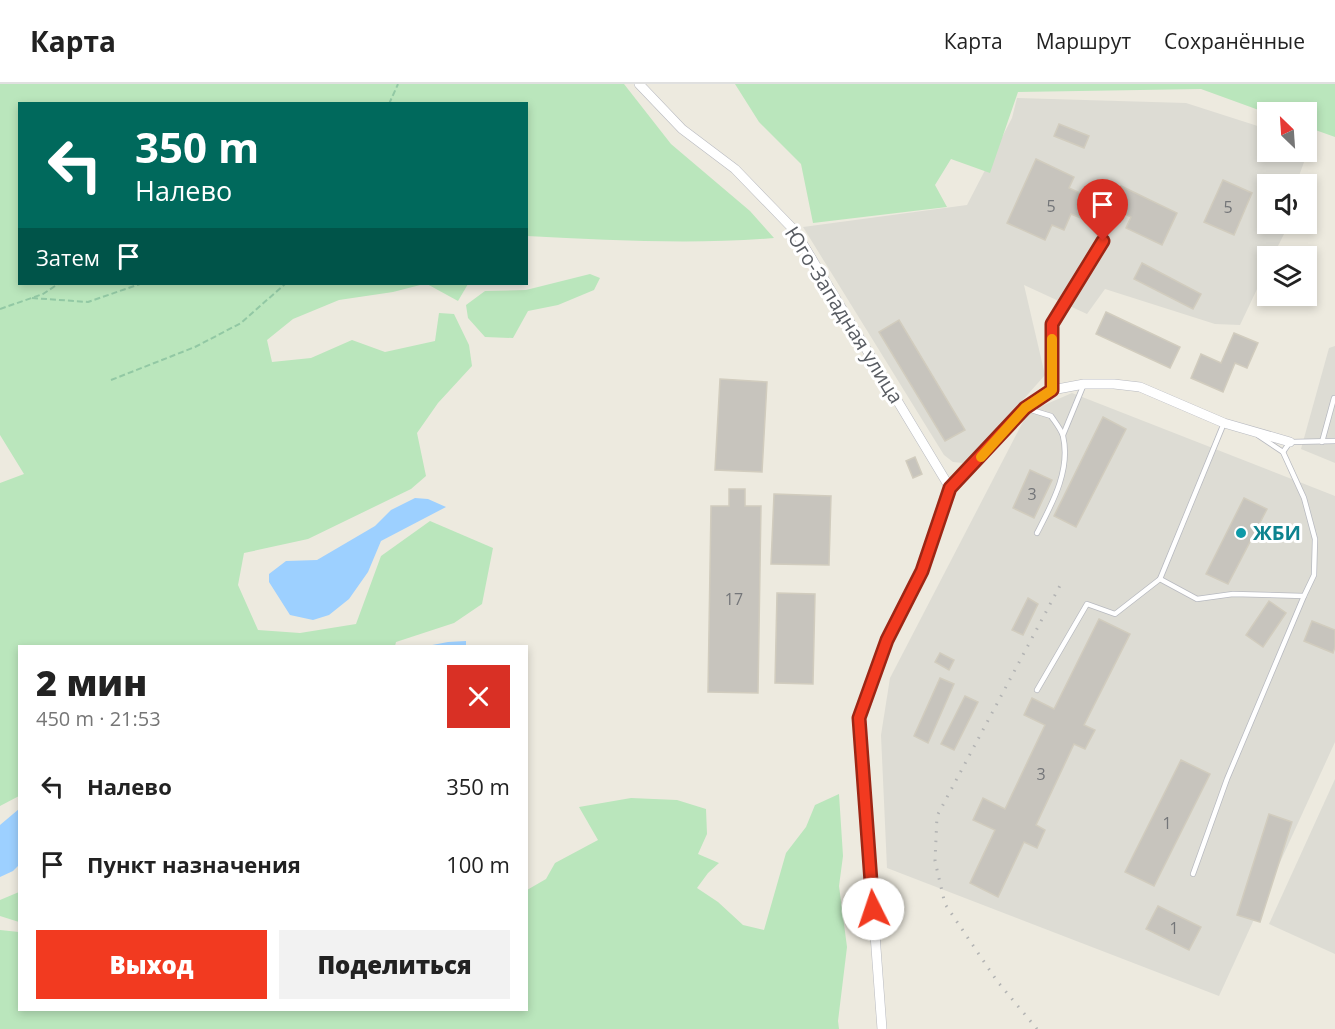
<!DOCTYPE html>
<html lang="ru">
<meta charset="utf-8">
<style>
:root{--surface:#fff;--page:#f2f2f2;--text:#222;--muted:#767676;--line:#e0e0e0;--accent:#f23a20}
body{margin:0;font-family:"Open Sans",sans-serif;background:var(--page);color:var(--text);height:100vh;display:flex;flex-direction:column;font-size:22px;white-space:nowrap}
*{box-sizing:border-box;margin:0}
p{font-size:20px;color:var(--muted)}
.icon{flex:none;width:33px;height:33px;fill:none;stroke:currentColor;stroke-width:2;stroke-linecap:round;stroke-linejoin:round}
.map{position:relative;flex:1;overflow:hidden}
.details{position:absolute;left:18px;top:561px;width:510px;height:366px;display:flex;flex-direction:column;background:var(--surface);border-radius:0px;box-shadow:0 3px 9px #0003}
.details>*{flex:none}
.guide{position:absolute;left:18px;top:18px;width:510px;height:183px;border-radius:0px;box-shadow:0 3px 9px #0003;background:#00695c;color:#fff;overflow:hidden}
.needle{width:39px;rotate:335deg}
.fabs{position:absolute;left:1257px;top:18px;display:grid;gap:12px}
.fabs a{display:grid;place-items:center;width:60px;height:60px;border-radius:0px;background:var(--surface);box-shadow:0 3px 9px #0003;font-size:30px}
.pin{position:absolute;display:grid;place-items:center;width:51px;height:51px;color:#fff;margin:-62px -26px;border-radius:50% 50% 50% 0;rotate:-45deg;box-shadow:0 0 6px #0007}
.pin .icon{rotate:45deg}
.me{position:absolute;width:66px;margin:-33px;rotate:356deg;stroke-linejoin:round;filter:drop-shadow(0 0 4px #0008)}
.turn{display:flex;align-items:center;gap:21px;height:126px;padding:0 18px;font-size:27px}
.turn .icon{width:78px;height:78px;stroke-width:2.5}
.turn b{display:block;font-size:42px;line-height:51px}
.then{display:flex;align-items:center;height:57px;padding:0 18px;background:#0003;gap:12px;font-size:22px}
.round{display:grid;place-items:center;flex:none;width:63px;height:63px;border-radius:0px;background:var(--page)}
.overview{display:flex;align-items:center;justify-content:space-between;height:102px;padding:0 18px}
h1{font-size:36px;font-weight:800;line-height:45px}
.action{display:flex;gap:12px;margin-top:auto;padding:12px 18px}
.action a{flex:1;height:69px;border-radius:0px;background:var(--accent);color:#fff;font-size:24px;font-weight:800;line-height:69px;text-align:center}
.action a+a{background:var(--page);color:var(--text)}
ul{padding:0;list-style:none}
li{display:flex;align-items:center;gap:18px;height:78px;padding:0 18px}
li div{flex:1}
li b{display:block;font-size:22px}
li em{font-style:normal}
header{display:flex;align-items:center;gap:36px;box-sizing:border-box;height:84px;padding:0 30px;background:var(--surface);border-bottom:2px solid var(--line)}
header strong{font-size:28px}
nav{display:flex;gap:33px;margin-inline-start:auto;font-size:21px}
.map>svg:first-child{display:block}
.industrial{fill:#dddcd4}
.green{fill:#bae6bc}
.water{fill:#9dd0ff}
.building{fill:#c7c4bd;stroke:#d1ccbe;stroke-width:1.5}
.lines{fill:none;stroke-linecap:round;stroke-linejoin:round}
.service-casing{stroke:#b8bac0;stroke-width:6}
.minor-casing{stroke:#b8bac0;stroke-width:10}
.path{stroke:#92c8a4;stroke-width:2;stroke-dasharray:6 3;stroke-linecap:butt}
.service{stroke:#fff;stroke-width:4.5}
.minor{stroke:#fff;stroke-width:9}
.rail{stroke:#b2b3b3;stroke-width:3;stroke-dasharray:1.5 8;stroke-linecap:butt}
.route-casing{stroke:#9d2615;stroke-width:15}
.route{stroke:#f23a20;stroke-width:10}
.slow{stroke:#f59e0b;stroke-width:10}
.culture-dot{fill:#0f9aa8;stroke:#fff;stroke-width:2}
.labels{text-anchor:middle;stroke-width:6;stroke-linejoin:round;paint-order:stroke}
.number-label{font-size:16px;fill:#747679}
.street-label{font-size:20px;fill:#585c62;stroke:#fff}
.culture-label{font-size:20px;font-weight:bold;fill:#0d838f;stroke:#fff;text-anchor:start}
</style>
<header>
<strong>Карта</strong>
<nav><a>Карта</a><a>Маршрут</a><a>Сохранённые</a></nav>
</header>
<div class="map">
<svg width="1335" height="945" viewBox="0 0 1335 945">
<rect width="100%" height="100%" fill="#edeadf"/>
<!-- industrial -->
<g class="industrial">
<polygon points="1017,14 1186,19 1267,45 1268,68 1306,68 1307,58 1311,59 1296,100 1268,100 1268,140 1289,140 1273,172 1268,172 1267,184 1240,241 1215,240 1105,205 1087,230 1024,201 1045,291 973,372 963,379 953,378 944,371 803,143 967,121 1012,34"/>
<polygon points="1335,262 1335,379 1301,365 1329,264"/>
<polygon points="1072,309 1335,412 1335,658 1219,912 887,784 881,651 890,594 1028,328"/>
<polygon points="1335,695 1335,870 1269,840"/>
</g>
<!-- green -->
<g class="green">
<path d="M0,0H624L671,60L750,127L774,154C691,161 609,156 527,152L526,20H20V200H424L393,208L339,216L293,235L267,256L272,278L311,274L352,256L385,268L435,257L439,229L454,230L469,261L472,282L438,319L417,349L426,392L411,405L308,455L244,469L238,501L258,546L300,549L356,540L381,472L430,437L493,464L482,520L454,539L396,558L395,562H20L19,712L0,722V399L24,390L0,351Z"/>
<polygon points="735,0 1335,0 1335,53 1307,43 1306,28 1267,29 1201,5 1018,8 990,89 951,75 935,101 947,123 813,139 801,80 759,38"/>
<polygon points="590,190 600,194 594,206 558,221 528,227 513,254 485,253 468,234 466,221 485,207 526,206"/>
<polygon points="427,200 468,200 458,217"/>
<polygon points="839,710 843,772 839,802 847,863 838,937 839,945 0,945 0,846 19,848 20,926 526,926 527,806 546,795 555,779 598,756 579,723 631,714 677,716 706,725 707,750 698,770 719,779 708,789 697,804 718,818 743,841 764,846 786,769 806,743 815,721"/>
<polygon points="19,808 19,838 0,832 0,816"/>
</g>
<!-- water -->
<g class="water">
<polygon points="415,414 428,415 446,423 381,457 368,488 349,515 329,531 313,536 290,531 269,498 269,490 286,477 317,476 375,442 391,426"/>
<polygon points="466,557 466,562 427,562 448,558"/>
<polygon points="19,725 19,781 13,787 0,793 0,741"/>
</g>
<!-- building -->
<g class="building">
<polygon points="1059,40 1089,52 1084,64 1054,52"/>
<polygon points="1036,75 1074,93 1069,104 1091,114 1081,134 1071,130 1064,146 1052,141 1045,156 1007,139"/>
<polygon points="1223,96 1252,109 1234,151 1204,138"/>
<polygon points="1121,102 1177,129 1162,161 1126,144 1131,133 1111,123"/>
<polygon points="1142,179 1201,210 1193,225 1134,195"/>
<polygon points="1106,228 1180,263 1170,284 1096,250"/>
<polygon points="899,236 965,346 945,357 879,248"/>
<polygon points="1234,249 1258,259 1247,284 1235,279 1223,308 1191,294 1201,270 1221,279"/>
<polygon points="720,295 767,298 762,388 715,386"/>
<polygon points="1103,333 1126,345 1076,443 1054,432"/>
<polygon points="915,373 922,390 913,394 906,377"/>
<polygon points="1030,386 1052,396 1034,434 1013,424"/>
<polygon points="729,405 745,405 745,422 761,422 758,609 708,608 711,422 729,422"/>
<polygon points="774,410 831,412 829,481 771,480"/>
<polygon points="1244,414 1267,425 1228,500 1206,490"/>
<polygon points="777,509 815,510 813,600 775,599"/>
<polygon points="1028,514 1038,520 1023,551 1012,546"/>
<polygon points="1269,517 1286,529 1263,563 1246,551"/>
<polygon points="1099,535 1130,550 1084,641 1095,646 1085,665 1074,660 1036,741 1045,746 1037,764 1024,758 998,813 970,799 995,746 973,736 983,714 1005,725 1045,641 1024,631 1032,614 1054,625"/>
<polygon points="1312,537 1335,546 1335,563 1333,569 1304,557"/>
<polygon points="940,569 954,576 949,586 935,578"/>
<polygon points="940,594 954,600 928,659 914,652"/>
<polygon points="965,612 978,618 954,666 941,660"/>
<polygon points="1181,676 1210,690 1154,802 1125,788"/>
<polygon points="1269,730 1292,738 1260,838 1237,831"/>
<polygon points="1158,822 1201,843 1189,866 1146,845"/>
</g>
<g class="lines">
<!-- service casing -->
<g class="service-casing">
<g id="service">
<polyline points="1052,306 1052,240 1103,157"/>
<path d="M1028,325L1051,332C1055,338 1061,345 1063,352C1071,386 1052,420 1037,449"/>
<polyline points="1063,351 1084,300"/>
<polyline points="1322,358 1334,314"/>
<polyline points="1283,368 1290,358 1335,357"/>
<polyline points="1160,495 1197,515 1233,510 1304,512 1314,491 1315,455 1304,414 1283,368 1259,352"/>
<polyline points="1037,606 1087,520 1115,530 1160,495 1224,339"/>
<polyline points="1193,790 1227,695 1304,512"/>
</g>
</g>
<!-- minor casing -->
<g class="minor-casing">
<g id="minor">
<polyline points="639,0 682,45 735,85 795,147 950,404 923,487 887,556 859,634 882,945"/>
<polyline points="950,404 1025,325 1052,306 1084,300 1114,300 1140,303 1224,339 1290,358"/>
</g>
</g>
<!-- path -->
<g class="path">
<polyline points="389,20 398,0"/>
<polyline points="32,214 88,218 140,200"/>
<polyline points="0,225 43,210 58,200"/>
<polyline points="111,296 195,263 241,239 285,200"/>
</g>
<!-- service -->
<use href="#service" class="service"/>
<!-- minor -->
<use href="#minor" class="minor"/>
<!-- rail -->
<polyline class="rail" points="1037,945 997,897 945,820 935,777 937,732 1063,496"/>
</g>
<g class="lines">
<!-- route casing -->
<g class="route-casing">
<polyline id="route" points="873,825 859,634 887,556 922,487 950,404 1025,324 1052,306 1052,240 1103,157"/>
</g>
<!-- route -->
<use href="#route" class="route"/>
<!-- slow -->
<polyline class="slow" points="981,373 1025,324 1052,306 1052,255"/>
</g>
<!-- markers -->
<circle class="culture-dot" cx="1241" cy="449" r="6"/>
<g class="labels">
<!-- number labels -->
<g class="number-label">
<text x="1051" y="128">5</text>
<text x="1228" y="129">5</text>
<text x="1032" y="416">3</text>
<text x="734" y="521">17</text>
<text x="1041" y="696">3</text>
<text x="1167" y="745">1</text>
<text x="1174" y="850">1</text>
</g>
<!-- street labels -->
<g class="street-label">
<text transform="translate(844 231) rotate(58)" y="7">Юго-Западная улица</text>
</g>
<!-- culture labels -->
<g class="culture-label">
<text x="1253" y="456">ЖБИ</text>
</g>
</g>
</svg>
<div class="fabs">
<a><svg class="needle" viewBox="-14 -14 28 28"><path d="M0-13l5 13h-10z" fill="#e53935"/><path d="M0 13l5-13h-10z" fill="#767676"/></svg></a>
<a><svg class="icon" aria-label="sound" viewBox="0 0 24 24"><path d="M4 9h4l5-4v14l-5-4H4zM17 9q2 3 0 6"/></svg></a>
<a><svg class="icon" aria-label="layers" viewBox="0 0 24 24"><path d="M12 4l9 5-9 5-9-5zM3 14l9 5 9-5"/></svg></a>
</div>
<div class="pin" style="left:1103px;top:157px;background:#d93025"><svg class="icon" aria-label="arrive" viewBox="0 0 24 24"><path d="M6 21V4h12l-3 4 3 4H6"/></svg></div>
<svg class="me" style="left:873px;top:825px" viewBox="-20 -20 40 40"><circle r="19" fill="#fff"/><path d="M0-13L10 11 0 6-10 11z" fill="#f23a20"/></svg>
<div class="guide">
<div class="turn"><svg class="icon" aria-label="left" viewBox="0 0 24 24"><path d="M17 20v-9H6M10 6l-5 5 5 5"/></svg><div><b>350 m</b>Налево</div></div>
<div class="then">Затем<svg class="icon" aria-label="arrive" viewBox="0 0 24 24"><path d="M6 21V4h12l-3 4 3 4H6"/></svg></div>
</div>
<section class="details">
<div class="overview"><div><h1>2 мин</h1><p>450 m · 21:53</p></div><a class="round" style="background:#d93025;color:#fff"><svg class="icon" aria-label="close" viewBox="0 0 24 24"><path d="M6 6l12 12M18 6L6 18"/></svg></a></div>
<ul>
<li><svg class="icon" aria-label="left" viewBox="0 0 24 24"><path d="M17 20v-9H6M10 6l-5 5 5 5"/></svg><div><b>Налево</b></div><em>350 m</em></li>
<li><svg class="icon" aria-label="arrive" viewBox="0 0 24 24"><path d="M6 21V4h12l-3 4 3 4H6"/></svg><div><b>Пункт назначения</b></div><em>100 m</em></li>
</ul>
<div class="action"><a>Выход</a><a>Поделиться</a></div>
</section>
</div>
